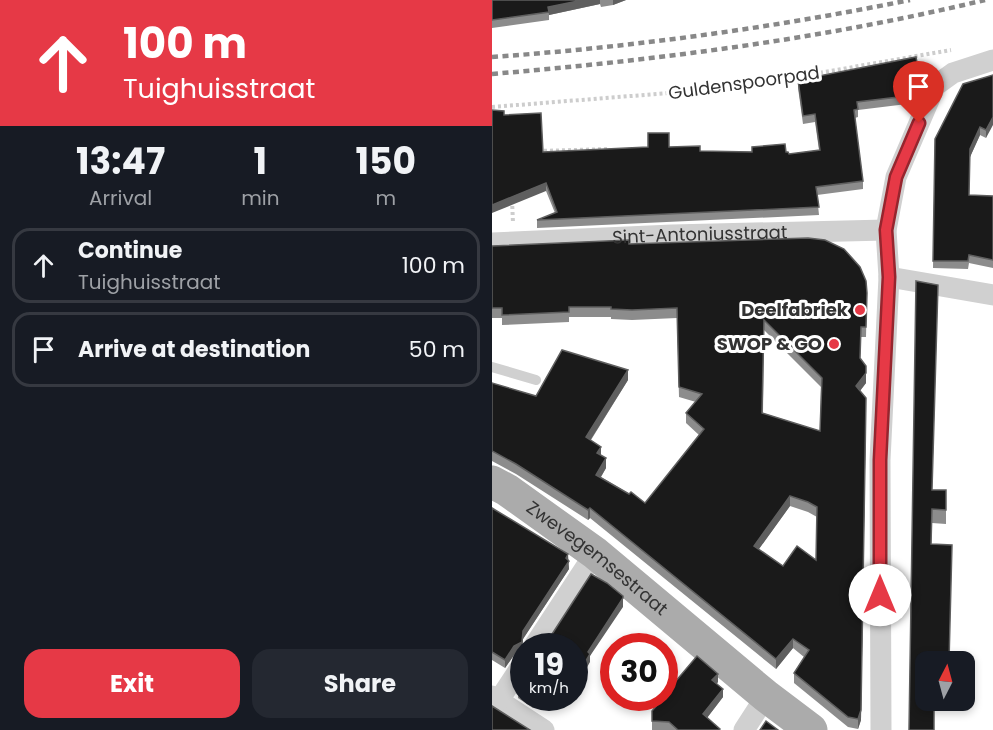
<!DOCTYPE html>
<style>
:root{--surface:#171b24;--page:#242831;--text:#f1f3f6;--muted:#9ea1a6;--line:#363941;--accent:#e63946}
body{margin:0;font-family:Poppins,sans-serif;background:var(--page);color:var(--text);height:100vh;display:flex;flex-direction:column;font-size:22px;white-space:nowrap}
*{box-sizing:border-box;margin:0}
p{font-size:20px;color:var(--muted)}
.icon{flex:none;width:33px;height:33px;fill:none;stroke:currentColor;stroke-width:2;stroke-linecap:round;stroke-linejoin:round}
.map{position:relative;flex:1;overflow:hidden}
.sheet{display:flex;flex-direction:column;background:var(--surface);width:492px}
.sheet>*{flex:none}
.top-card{background:#e63946;color:#fff;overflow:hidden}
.needle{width:39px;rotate:6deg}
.tools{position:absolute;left:423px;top:651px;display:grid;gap:12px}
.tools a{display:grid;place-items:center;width:60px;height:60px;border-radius:12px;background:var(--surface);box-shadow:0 3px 9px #0003;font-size:30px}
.speed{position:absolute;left:18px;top:633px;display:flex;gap:12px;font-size:30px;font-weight:700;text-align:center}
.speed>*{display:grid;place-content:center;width:78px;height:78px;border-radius:50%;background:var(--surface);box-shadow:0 3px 9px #0003;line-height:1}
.speed small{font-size:15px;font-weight:400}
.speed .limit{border:9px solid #d22;background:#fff;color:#111}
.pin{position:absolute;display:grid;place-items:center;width:51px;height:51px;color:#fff;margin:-62px -26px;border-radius:50% 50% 50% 0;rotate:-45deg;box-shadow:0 0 6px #0007}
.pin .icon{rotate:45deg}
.me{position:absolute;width:66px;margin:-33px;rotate:0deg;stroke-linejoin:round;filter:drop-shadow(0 0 4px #0008)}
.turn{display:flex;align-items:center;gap:21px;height:126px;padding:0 24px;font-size:27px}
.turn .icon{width:78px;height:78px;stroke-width:2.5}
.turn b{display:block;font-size:42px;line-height:51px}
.eta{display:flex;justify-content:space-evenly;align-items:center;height:102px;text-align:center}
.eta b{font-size:36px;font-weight:700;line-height:42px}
.button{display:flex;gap:12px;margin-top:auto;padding:12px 24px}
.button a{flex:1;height:69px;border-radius:18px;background:var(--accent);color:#fff;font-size:24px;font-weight:700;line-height:69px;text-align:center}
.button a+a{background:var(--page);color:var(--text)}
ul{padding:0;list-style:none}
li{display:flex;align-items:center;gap:18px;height:75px;margin:0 12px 9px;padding:0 12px;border:3px solid var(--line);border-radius:18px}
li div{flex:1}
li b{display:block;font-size:22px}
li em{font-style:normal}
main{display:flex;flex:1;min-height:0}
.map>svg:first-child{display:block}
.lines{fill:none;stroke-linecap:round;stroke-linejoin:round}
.path{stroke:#cdcdcd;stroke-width:4;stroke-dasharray:3 3;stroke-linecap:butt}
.service{stroke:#d0d0d0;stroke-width:10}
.minor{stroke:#d0d0d0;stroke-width:21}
.primary{stroke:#ababab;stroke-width:33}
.rail{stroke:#888;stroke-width:4.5;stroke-dasharray:6 4.5;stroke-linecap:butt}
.wall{fill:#8c8c8c;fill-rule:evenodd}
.shaded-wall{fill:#5f5f5f}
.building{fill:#1a1a1a;stroke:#5f5f5f;stroke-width:1.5;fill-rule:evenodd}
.route-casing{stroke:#96252e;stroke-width:15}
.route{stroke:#e63946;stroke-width:10}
.poi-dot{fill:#e63946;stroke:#fff;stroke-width:2}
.labels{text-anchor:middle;stroke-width:6;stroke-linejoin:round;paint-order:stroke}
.street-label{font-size:18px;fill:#333;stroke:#fff}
.poi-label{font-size:18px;font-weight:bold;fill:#333;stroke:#fff;text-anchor:end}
</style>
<main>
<section class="sheet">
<div class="top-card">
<div class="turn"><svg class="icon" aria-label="ahead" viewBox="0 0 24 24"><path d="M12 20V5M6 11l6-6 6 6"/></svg><div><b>100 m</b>Tuighuisstraat</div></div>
</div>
<div class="eta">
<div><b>13:47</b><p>Arrival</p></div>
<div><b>1</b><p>min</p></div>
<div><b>150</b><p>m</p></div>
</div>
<ul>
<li><svg class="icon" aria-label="ahead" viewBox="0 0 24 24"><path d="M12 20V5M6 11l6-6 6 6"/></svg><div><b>Continue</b><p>Tuighuisstraat</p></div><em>100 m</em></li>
<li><svg class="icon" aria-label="arrive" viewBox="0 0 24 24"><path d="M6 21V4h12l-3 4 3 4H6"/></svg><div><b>Arrive at destination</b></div><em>50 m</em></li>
</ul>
<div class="button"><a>Exit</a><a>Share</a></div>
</section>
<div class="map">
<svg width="501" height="730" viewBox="0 0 501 730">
<rect width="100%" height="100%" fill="#fff"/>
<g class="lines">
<!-- path -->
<g class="path">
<polyline points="0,107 177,93 269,83 459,50"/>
<polyline points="46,151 118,149"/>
<polyline points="20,200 21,223"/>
</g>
<!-- service -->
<polyline class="service" points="0,367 44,380"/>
<!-- minor -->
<g class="minor">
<path id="s1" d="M0,243L180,235L394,230"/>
<polyline points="397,277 501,295"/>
<polyline points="42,646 103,553"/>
<polyline points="0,696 52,730"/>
<polyline points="7,700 32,662"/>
<polyline points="252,730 274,696"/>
<polyline points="389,730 388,460 397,277 394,230 404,177 443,86 461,73 501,60"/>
</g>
<!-- primary -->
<path class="primary" id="s2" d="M0,482L15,490L103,553L274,696L319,730"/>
<!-- rail -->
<g class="rail">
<path d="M0,57C141,47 279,28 418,0"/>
<path d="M0,74C166,60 330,39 493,0"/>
</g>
</g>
<!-- wall -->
<g class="wall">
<polygon points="0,0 134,0 121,5 109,7 108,4 57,15 57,20 0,28"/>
<polygon points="501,75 494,138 488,135 478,157 477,195 501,196 501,268 477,263 476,269 441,268 443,139"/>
<polygon points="306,80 427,81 415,104 366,110 366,117 363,118 371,181 371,189 325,195 327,215 45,228 45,220 63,213 54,191 12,115 51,152 177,147 208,151 294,152 297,154 327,150 323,122 311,124 306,88"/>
<path d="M137,244L375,293L374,337H369L368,358L374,383L368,391L374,408L369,720L366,729L356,727L302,683V673L312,657L301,648L284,669L98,518L96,520L24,474L0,461V383L44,396L136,380L99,440L109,455L114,468L109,477L153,503L207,435L194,423V413L204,402L187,397L185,318L140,320L119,319V317H77V322L10,325V318H0V246ZM272,330L329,387L328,431L271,413ZM298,506L316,512L325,517L324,560L291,566L266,550Z"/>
<polygon points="440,490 454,490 454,524 440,523 434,700 457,701 443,701 417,730"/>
<polygon points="0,508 76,560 77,569 31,639 30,650 22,655 13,668 0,660"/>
<polygon points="32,679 32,698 48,698 41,708 26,698 26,689"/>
<polygon points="226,682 225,684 231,697 215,718 228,730 160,730 160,711"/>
<polygon points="68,698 78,698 75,702"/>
</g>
<!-- shaded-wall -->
<g class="shaded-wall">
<polygon points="91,0 108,0 108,4 57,15 56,7"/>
<polygon points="121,0 134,0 121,5"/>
<polygon points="427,74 427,81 415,104 415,96"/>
<polygon points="501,117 501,125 494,138 494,130"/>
<polygon points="488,127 488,135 478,157 478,149"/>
<polygon points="54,183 54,191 0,213 0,205"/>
<polygon points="136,370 136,380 94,447 94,437"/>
<polygon points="374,373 374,383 364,396 364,386"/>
<polygon points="374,408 369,720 366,729 366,719"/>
<polygon points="109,447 109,456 105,453"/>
<polygon points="114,458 114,468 104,485 104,475"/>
<polygon points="298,496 298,506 262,556 262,546"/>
<polygon points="98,508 98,518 96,520 96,510"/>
<polygon points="76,554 77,569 31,639 30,650 22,655 13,668 13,660"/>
<polygon points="131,598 131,607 98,656 98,662 82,690 82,681 96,652"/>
<polygon points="301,639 301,648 284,669 284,659"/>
<polygon points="226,674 226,682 220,689 220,680"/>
<polygon points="231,689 231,697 211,723 211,714"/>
<polygon points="42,698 48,698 41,708 41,699"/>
</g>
<!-- building -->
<g class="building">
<polygon points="0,0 91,0 56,7 57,12 0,20"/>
<polygon points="424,57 427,74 415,96 365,102 366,109 362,110 371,181 324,187 327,207 45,220 65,212 54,183 0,205 0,110 12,111 12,115 49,113 51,152 156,147 156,133 177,133 177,147 208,146 208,151 260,152 260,147 293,144 294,152 296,152 297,154 328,150 323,114 311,116 306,80"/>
<polygon points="501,75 501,117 494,130 488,127 478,149 477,195 501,196 501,260 477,255 476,261 441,261 443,139 471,84"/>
<path d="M316,238L333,240L352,249L368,267L374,281L375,293L374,327H369L368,358L374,366V373L364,386L374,398L369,710L366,719L356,717L302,673L317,650L301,639L284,659L98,508L96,510L24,464L0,451V383L44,396L70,350L136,370L94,437L109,447L105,453L114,458L104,475L137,494L139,492L153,503L212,429L194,413L210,394L187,387L185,308L140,310L119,309V307H77V312L10,315V308H0V246L137,240V244ZM272,320L330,378L328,431L270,413ZM298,496L316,502L325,507L324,560L305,546L291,566L262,546Z"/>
<polygon points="424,281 446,285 440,490 454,490 454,510 440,509 439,544 460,545 457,662 434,662 434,700 442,700 442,730 417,730"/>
<polygon points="0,508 76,554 74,558 77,561 31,631 30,642 22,646 13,660 0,652"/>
<polygon points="99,574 115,583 131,596 131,598 96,652 98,654 82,681 82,646 50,646 53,645"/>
<polygon points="205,656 226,674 220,680 231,689 211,714 228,729 227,730 186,730 177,722 160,721 160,711 171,698 172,698 172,695"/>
<polygon points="32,679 32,693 26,689"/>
<polygon points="0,706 38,730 0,730"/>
<polygon points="274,721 286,730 268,730"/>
</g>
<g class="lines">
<!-- route casing -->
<g class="route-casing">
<polyline id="route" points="388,595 388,460 397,277 394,230 404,177 427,123"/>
</g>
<!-- route -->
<use href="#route" class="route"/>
</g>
<!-- markers -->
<g class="poi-dot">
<circle cx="368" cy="310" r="6"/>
<circle cx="342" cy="344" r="6"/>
</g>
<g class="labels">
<!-- street labels -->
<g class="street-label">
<text transform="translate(252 83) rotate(-8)" y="6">Guldenspoorpad</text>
<text dy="6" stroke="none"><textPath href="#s1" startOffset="208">Sint-Antoniusstraat</textPath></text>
<text dy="6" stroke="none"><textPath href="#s2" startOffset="130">Zwevegemsestraat</textPath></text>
</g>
<!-- poi labels -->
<g class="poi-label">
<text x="356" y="316">Deelfabriek</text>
<text x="330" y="350">SWOP &amp; GO</text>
</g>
</g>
</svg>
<div class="tools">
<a><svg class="needle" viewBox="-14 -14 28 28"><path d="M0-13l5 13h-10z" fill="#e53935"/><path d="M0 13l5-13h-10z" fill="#9ea1a6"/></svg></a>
</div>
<div class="speed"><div>19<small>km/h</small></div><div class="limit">30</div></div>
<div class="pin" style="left:427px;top:123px;background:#d93025"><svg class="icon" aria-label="arrive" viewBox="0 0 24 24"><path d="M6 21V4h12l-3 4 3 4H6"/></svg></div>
<svg class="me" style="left:388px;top:595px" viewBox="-20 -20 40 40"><circle r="19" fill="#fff"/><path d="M0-13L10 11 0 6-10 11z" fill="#e63946"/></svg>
</div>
</main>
